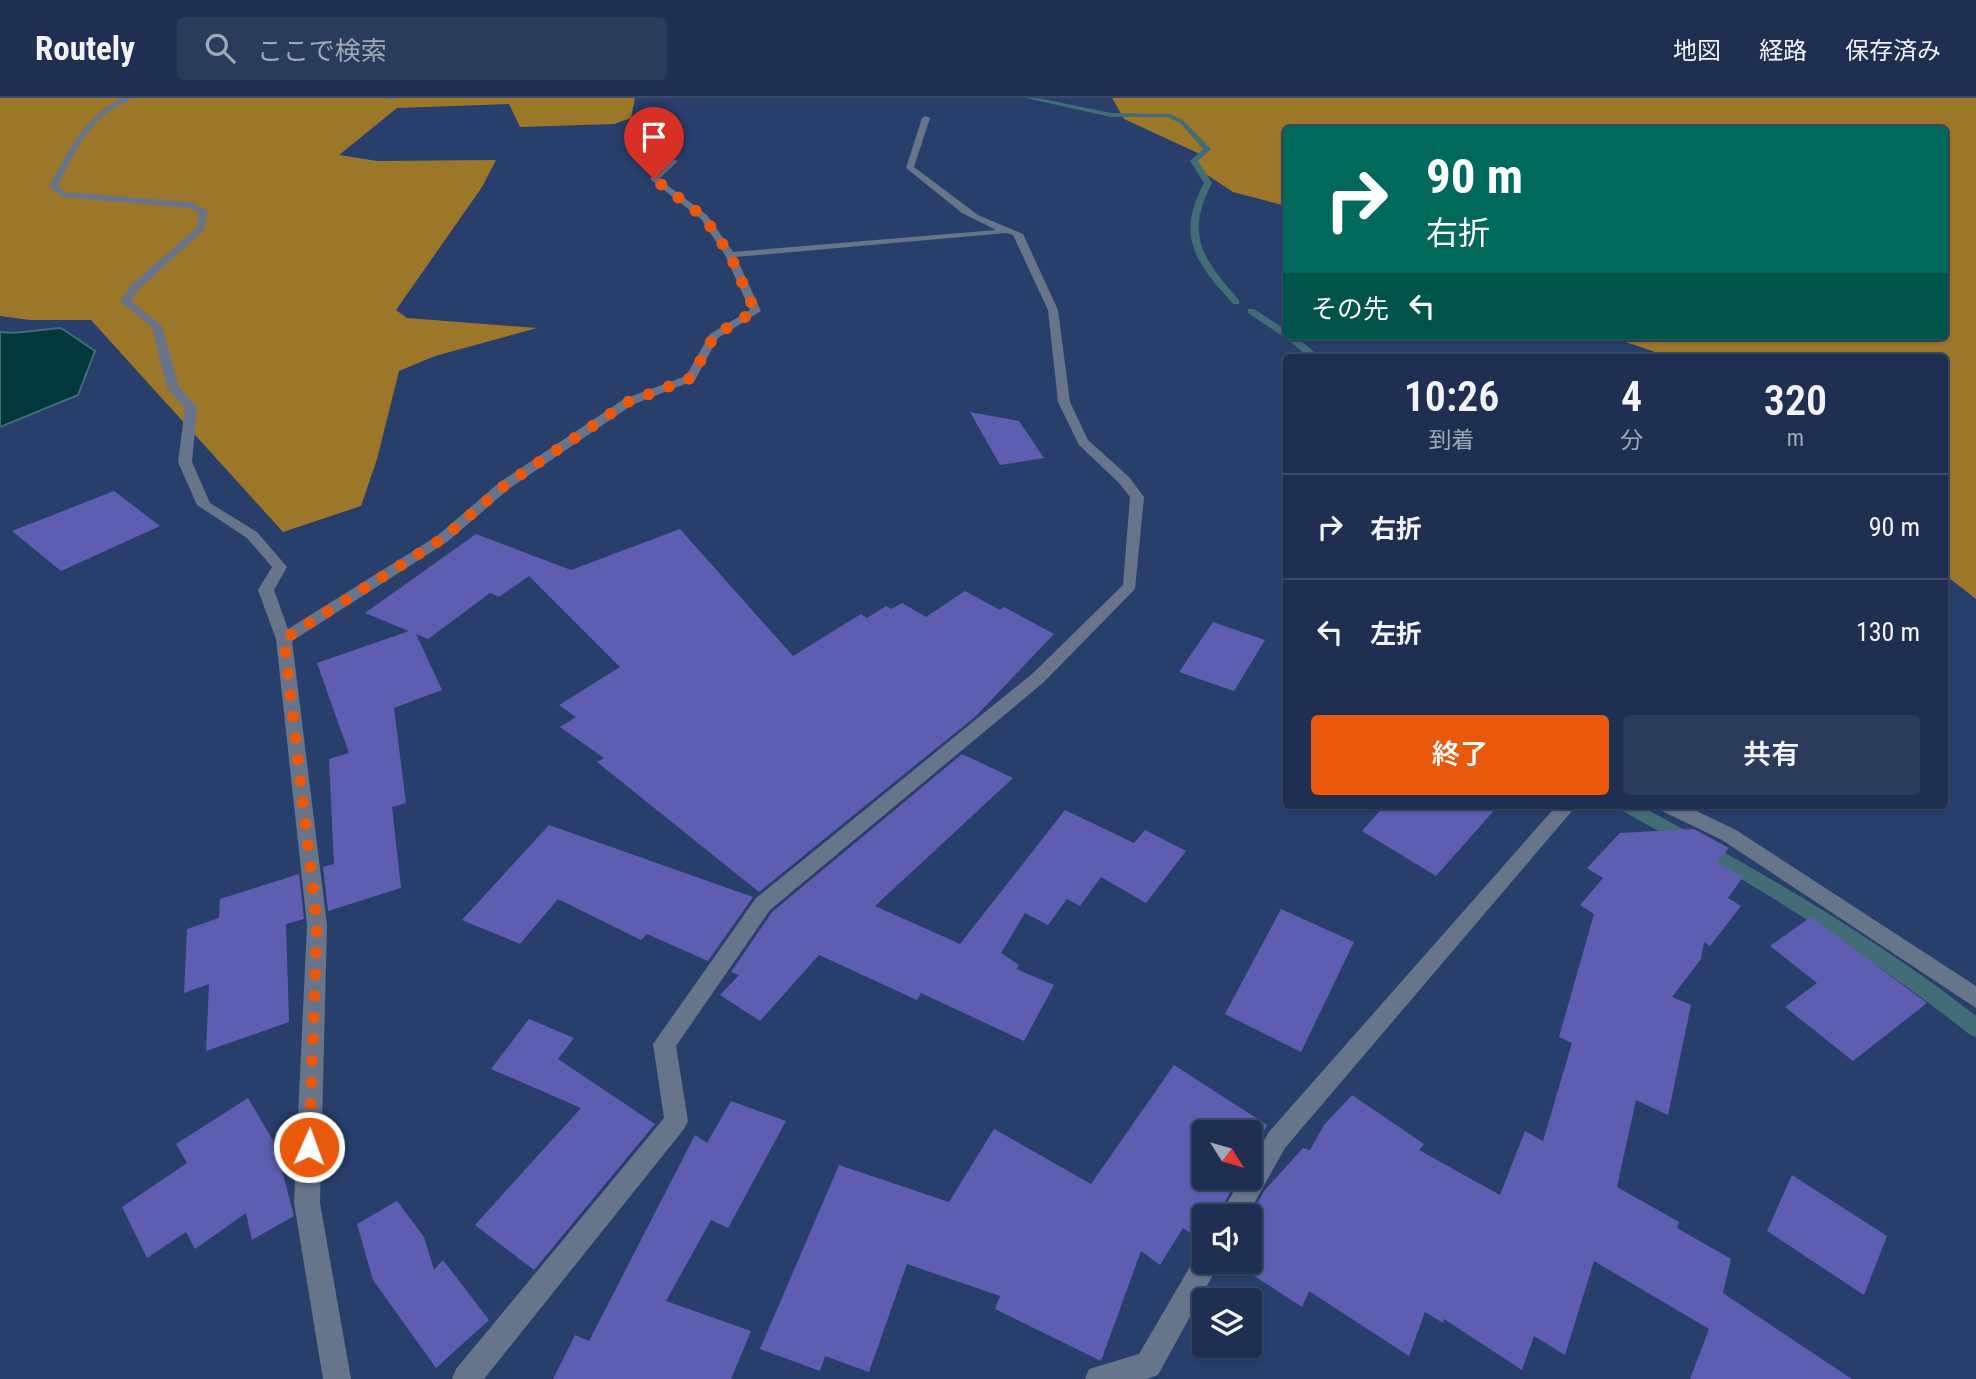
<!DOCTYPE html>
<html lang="ja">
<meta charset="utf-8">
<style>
:root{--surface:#1e2f51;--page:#2b3b5b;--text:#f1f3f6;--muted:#a1a9b7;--line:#3c4a68;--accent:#ea580c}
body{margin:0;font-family:"Roboto Condensed","Noto Sans JP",sans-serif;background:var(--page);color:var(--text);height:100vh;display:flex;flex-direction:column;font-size:26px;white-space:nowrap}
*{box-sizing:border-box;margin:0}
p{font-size:23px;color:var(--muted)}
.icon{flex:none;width:38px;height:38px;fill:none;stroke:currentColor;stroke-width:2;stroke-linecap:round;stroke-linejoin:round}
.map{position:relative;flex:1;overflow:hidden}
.side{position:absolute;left:1283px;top:256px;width:665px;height:455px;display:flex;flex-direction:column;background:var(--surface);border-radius:7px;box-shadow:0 2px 5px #0004,0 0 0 2px var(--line)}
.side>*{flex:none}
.banner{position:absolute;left:1283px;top:28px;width:665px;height:214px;border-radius:7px;box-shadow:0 2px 5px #0004,0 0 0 2px var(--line);background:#00695c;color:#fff;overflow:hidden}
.needle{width:46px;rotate:127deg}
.tools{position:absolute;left:1192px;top:1022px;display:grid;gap:14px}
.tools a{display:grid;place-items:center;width:70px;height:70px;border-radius:7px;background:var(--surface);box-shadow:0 2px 5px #0004,0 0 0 2px var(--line);font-size:35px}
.pin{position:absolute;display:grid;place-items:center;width:60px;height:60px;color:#fff;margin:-72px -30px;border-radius:50% 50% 50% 0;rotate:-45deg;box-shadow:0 0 7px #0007}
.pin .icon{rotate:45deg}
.me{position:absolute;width:77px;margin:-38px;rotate:2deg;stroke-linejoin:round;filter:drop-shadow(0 0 5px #0008)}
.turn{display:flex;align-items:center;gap:24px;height:147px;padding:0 28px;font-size:32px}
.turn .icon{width:91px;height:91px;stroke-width:2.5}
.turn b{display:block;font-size:49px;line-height:60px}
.then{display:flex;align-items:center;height:66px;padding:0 28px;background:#0003;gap:14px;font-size:26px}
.eta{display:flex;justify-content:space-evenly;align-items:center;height:119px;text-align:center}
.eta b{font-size:42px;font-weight:600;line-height:49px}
.action{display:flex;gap:14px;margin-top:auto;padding:14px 28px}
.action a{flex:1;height:80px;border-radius:7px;background:var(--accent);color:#fff;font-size:28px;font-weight:600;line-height:80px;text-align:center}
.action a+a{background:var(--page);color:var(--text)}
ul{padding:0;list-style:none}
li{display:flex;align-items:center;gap:21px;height:105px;padding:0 28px;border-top:2px solid var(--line)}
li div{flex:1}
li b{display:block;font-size:26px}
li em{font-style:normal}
header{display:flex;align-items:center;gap:42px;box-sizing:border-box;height:98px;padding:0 35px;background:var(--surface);border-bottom:2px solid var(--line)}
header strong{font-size:33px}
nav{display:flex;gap:38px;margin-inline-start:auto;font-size:24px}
.search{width:490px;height:63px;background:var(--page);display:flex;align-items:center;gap:18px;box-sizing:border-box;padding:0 24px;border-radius:7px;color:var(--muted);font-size:26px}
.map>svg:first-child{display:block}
.forest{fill:#9c7729}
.water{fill:#01383c;stroke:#426d76;stroke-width:2}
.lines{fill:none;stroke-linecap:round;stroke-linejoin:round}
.stream{fill:#426d76;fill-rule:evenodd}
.building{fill:#5f5db2}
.minor{fill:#68748a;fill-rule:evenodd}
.route{stroke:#ea580c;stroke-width:12;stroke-dasharray:0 21.6}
</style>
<header>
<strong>Routely</strong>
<div class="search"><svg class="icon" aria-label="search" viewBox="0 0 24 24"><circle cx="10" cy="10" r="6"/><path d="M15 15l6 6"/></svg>ここで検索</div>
<nav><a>地図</a><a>経路</a><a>保存済み</a></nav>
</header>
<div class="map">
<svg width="1976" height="1281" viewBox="0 0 1976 1281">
<rect width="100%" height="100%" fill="#283f6c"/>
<!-- forest -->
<g class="forest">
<polygon points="0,0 635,0 631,20 614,26 520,29 509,6 397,10 339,57 377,63 496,62 482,89 396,212 407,220 537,230 435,258 399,273 377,361 361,408 283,434 91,222 30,222 0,218"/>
<polygon points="1112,0 1976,0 1976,501 1944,476 1944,259 1670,259 1608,238 1944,238 1944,32 1286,32 1286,108 1233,94 1195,69 1200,56 1124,21"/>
</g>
<!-- water -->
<path class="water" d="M61,230L95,253L78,297L0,329V234C19,237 41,231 61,230Z"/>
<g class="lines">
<!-- stream -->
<g class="stream">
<path d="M1026,0H1038L1111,15L1170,16L1184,23L1211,51L1198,63L1212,85C1184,138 1204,162 1239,202V206H1233C1196,164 1175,140 1204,85L1190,63L1203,51L1180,25L1167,19H1111Z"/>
<polygon points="1248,211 1254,211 1286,232 1286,238 1295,238 1320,259 1309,259 1284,239 1248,215"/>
<path d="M1617,707H1639C1756,771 1871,836 1976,918V939L1969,936C1860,849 1741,779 1619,711Z"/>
</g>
</g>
<!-- building -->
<g class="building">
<polygon points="970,314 1019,323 1044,360 1000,367"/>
<polygon points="114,393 160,428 61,473 12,433"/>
<polygon points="680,431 793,558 861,516 867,520 886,508 891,511 902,505 926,519 965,493 1000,512 1004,509 1054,536 976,618 759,794 597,664 604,660 560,629 576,619 559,607 620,569 529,478 499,499 490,495 428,541 416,536 442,592 394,610 406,705 392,709 401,790 328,813 323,769 334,766 329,661 349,655 317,565 409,533 365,515 476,436 571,472"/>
<polygon points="1213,524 1265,542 1234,593 1179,574"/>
<polygon points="962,656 1013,680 875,808 960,846 1065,712 1134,745 1145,732 1186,753 1146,805 1101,779 1080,808 1067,801 1048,827 1025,815 1001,855 1019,867 1016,871 1054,887 1024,943 921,895 917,902 819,857 760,923 720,897 739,877 731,874 772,814"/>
<polygon points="1385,707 1499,707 1436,778 1362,733"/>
<polygon points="549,727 753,799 708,863 647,836 641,842 558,801 520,846 462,822"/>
<polygon points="1694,731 1729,750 1716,764 1743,779 1728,800 1741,808 1710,848 1704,844 1701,861 1672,899 1691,907 1668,1017 1636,1002 1617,1089 1679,1124 1677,1130 1731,1161 1723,1195 1852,1281 1690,1281 1709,1231 1594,1163 1565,1257 1534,1238 1522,1272 1444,1221 1443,1225 1425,1214 1409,1258 1309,1193 1302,1209 1233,1164 1250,1164 1250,1119 1264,1093 1303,1050 1310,1052 1324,1027 1352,997 1424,1046 1419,1052 1500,1097 1525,1033 1543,1043 1572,945 1559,939 1594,816 1580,807 1603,780 1587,770 1620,735"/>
<polygon points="299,776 304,821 286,826 289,924 206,953 209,886 184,895 187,831 219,820 220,801"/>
<polygon points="1281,811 1354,844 1301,954 1225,916"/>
<polygon points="1811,819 1927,905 1853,963 1785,909 1817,885 1770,848"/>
<polygon points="529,921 574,940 558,961 655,1026 534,1172 475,1127 581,1010 491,971"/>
<polygon points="1174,967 1267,1027 1250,1062 1250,1034 1204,1034 1204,1080 1238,1080 1217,1118 1204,1118 1204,1144 1183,1130 1160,1167 1141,1153 1101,1263 995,1211 1000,1198 907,1166 869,1274 825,1258 820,1273 760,1251 839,1067 949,1104 994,1031 1091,1086"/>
<polygon points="248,1000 275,1046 294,1118 252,1142 246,1115 195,1151 186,1134 147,1160 122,1109 187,1065 176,1046"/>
<polygon points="731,1003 786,1023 728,1130 711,1122 666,1203 751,1233 731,1281 553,1281 575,1237 589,1243 695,1037 707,1045"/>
<polygon points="1792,1077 1887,1138 1864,1197 1767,1133"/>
<polygon points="397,1103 424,1139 434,1172 443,1162 489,1222 436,1270 373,1182 357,1126"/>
</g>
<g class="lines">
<!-- minor -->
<g class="minor">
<path d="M122,0H132C123,6 112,10 103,18C82,37 70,63 58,88L65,94L191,104L208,113L204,132L138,192L131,203L162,228L179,289L197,309L192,364L210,405L257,434L287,469L274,492L288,531L437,438L500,384L624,301L686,278L710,236L750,212L725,157L701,121L650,81L671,61L678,63L659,81L707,117L733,154L996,132L962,115L906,70L922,20L926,18L930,20L914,69L978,117L1023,136L1058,212L1070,304L1088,342L1129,379L1144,399L1135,491L1044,584L770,812L676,948L688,1023L684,1031L484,1281H452L456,1271L664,1020L653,946L756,800L1032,576L1123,487L1130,399L1119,385L1079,347L1058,304L1048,212L1013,137L1006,135L736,159L761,213L718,240L695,282L632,307L510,390L447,444L292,543L327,827L320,1105L351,1281H323L294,1105L307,827L276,541L258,492L272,469L247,440L197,407L178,364L185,310L167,290L152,229L120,204L130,188L197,129L199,114L189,110L63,99L49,89C67,54 85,17 122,0Z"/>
<polygon points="386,0 395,0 391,2"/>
<polygon points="1557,707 1577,707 1285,1050 1247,1118 1220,1118 1241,1080 1250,1080 1250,1066 1269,1034"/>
<polygon points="1658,707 1684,707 1736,732 1976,888 1976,910 1722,742 1660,712"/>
<polygon points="1204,1152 1204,1164 1220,1164 1158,1277 1147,1281 1085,1281 1089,1271 1139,1256 1198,1155"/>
</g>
</g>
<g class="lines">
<!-- route -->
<polyline class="route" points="309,1049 317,827 284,541 442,441 505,387 628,304 691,280 714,238 755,213 730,157 704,119 654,81"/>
</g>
</svg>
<div class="tools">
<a><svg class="needle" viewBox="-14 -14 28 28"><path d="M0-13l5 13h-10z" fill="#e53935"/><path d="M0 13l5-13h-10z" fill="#a1a9b7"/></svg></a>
<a><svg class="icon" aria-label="sound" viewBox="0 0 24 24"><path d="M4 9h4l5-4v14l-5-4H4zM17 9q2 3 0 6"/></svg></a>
<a><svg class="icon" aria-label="layers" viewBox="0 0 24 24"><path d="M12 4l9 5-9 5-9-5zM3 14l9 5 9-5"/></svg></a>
</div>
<div class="pin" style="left:654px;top:81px;background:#d93025"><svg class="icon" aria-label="arrive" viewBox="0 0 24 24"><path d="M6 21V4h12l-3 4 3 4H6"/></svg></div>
<svg class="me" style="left:309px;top:1049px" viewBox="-20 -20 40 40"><circle r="17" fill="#ea580c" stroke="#fff" stroke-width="3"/><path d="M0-11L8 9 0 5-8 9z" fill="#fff"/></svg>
<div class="banner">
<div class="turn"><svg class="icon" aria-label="right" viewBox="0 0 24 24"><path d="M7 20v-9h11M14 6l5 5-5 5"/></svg><div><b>90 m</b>右折</div></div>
<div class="then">その先<svg class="icon" aria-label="left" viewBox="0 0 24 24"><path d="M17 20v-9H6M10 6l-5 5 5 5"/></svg></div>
</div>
<section class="side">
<div class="eta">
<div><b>10:26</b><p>到着</p></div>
<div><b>4</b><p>分</p></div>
<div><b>320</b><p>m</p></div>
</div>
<ul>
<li><svg class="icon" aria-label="right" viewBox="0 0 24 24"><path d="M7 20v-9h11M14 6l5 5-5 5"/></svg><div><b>右折</b></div><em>90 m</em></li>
<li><svg class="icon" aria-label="left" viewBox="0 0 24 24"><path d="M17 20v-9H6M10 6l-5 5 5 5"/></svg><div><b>左折</b></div><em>130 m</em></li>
</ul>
<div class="action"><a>終了</a><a>共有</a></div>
</section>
</div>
